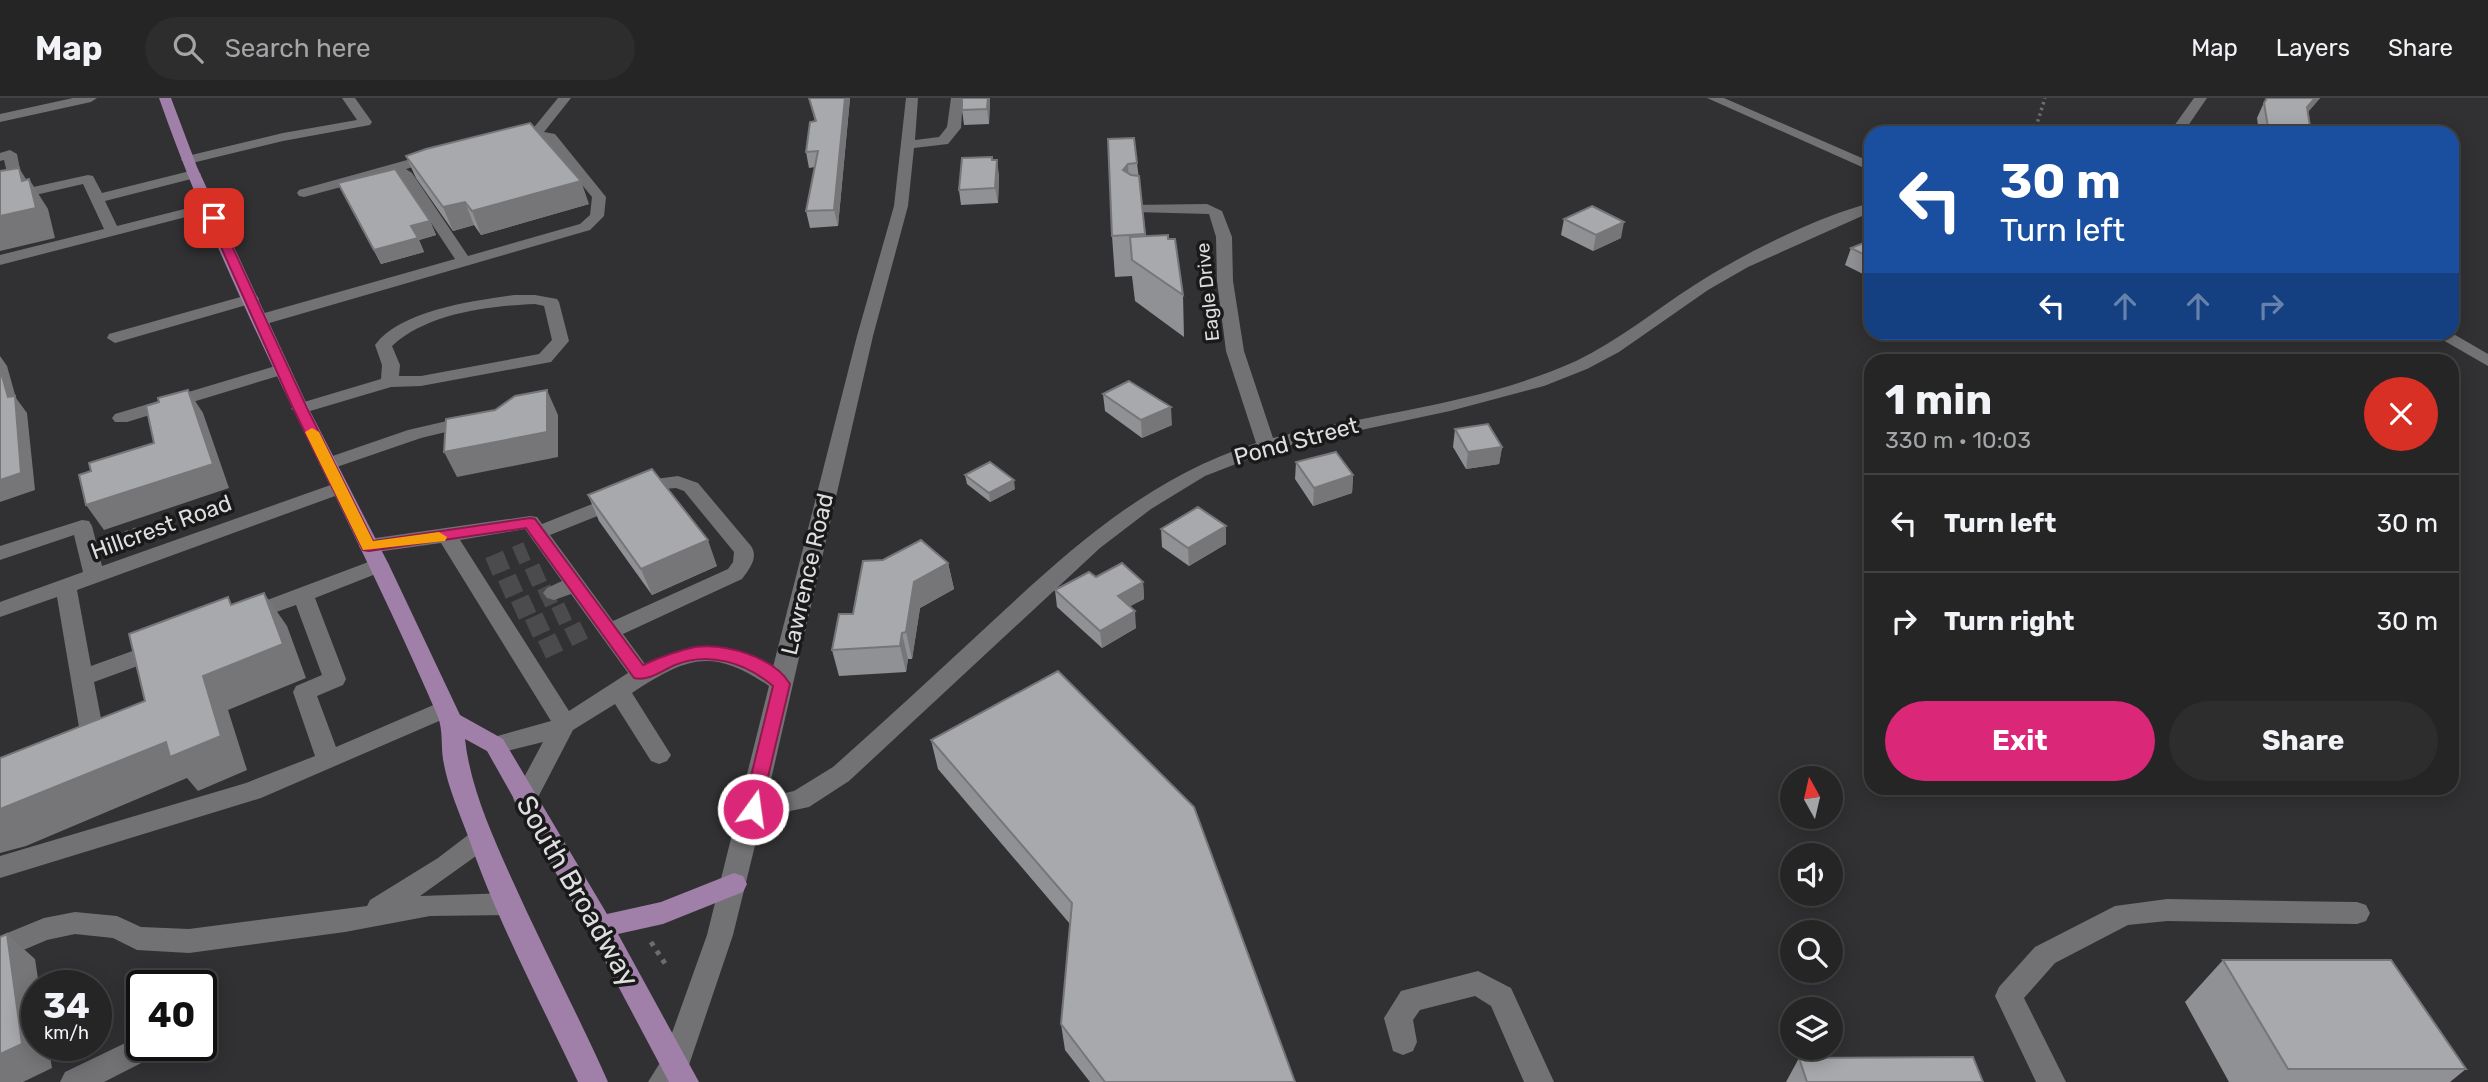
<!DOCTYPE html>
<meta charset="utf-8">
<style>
:root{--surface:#252526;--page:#2d2d2e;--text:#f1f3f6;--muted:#a3a5a7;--line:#424243;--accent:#db2777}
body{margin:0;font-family:Rubik,sans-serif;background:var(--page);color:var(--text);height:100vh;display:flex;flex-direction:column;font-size:26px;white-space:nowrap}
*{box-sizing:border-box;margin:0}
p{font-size:23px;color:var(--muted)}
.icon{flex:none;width:38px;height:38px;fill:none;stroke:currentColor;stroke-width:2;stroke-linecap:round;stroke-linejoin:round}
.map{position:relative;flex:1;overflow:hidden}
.details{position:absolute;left:1864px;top:256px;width:595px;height:441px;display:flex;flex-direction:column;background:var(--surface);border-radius:21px;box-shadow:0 4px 18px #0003,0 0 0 2px var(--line)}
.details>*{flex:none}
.hud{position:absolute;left:1864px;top:28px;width:595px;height:214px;border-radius:21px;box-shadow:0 4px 18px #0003,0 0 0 2px var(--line);background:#1a4fa0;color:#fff;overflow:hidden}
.needle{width:46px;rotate:352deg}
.buttons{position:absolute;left:1780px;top:668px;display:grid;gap:14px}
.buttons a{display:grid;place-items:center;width:63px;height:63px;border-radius:50%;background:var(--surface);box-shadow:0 4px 18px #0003,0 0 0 2px var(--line);font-size:35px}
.speed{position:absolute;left:21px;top:872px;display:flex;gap:14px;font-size:35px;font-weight:700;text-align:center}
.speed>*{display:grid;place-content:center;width:91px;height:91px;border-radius:50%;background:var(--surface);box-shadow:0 4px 18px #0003,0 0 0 2px var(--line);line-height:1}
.speed small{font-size:18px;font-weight:400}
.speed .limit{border:4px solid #111;border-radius:10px;background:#fff;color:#111}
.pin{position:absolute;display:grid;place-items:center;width:60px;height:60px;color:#fff;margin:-30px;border-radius:14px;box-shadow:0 4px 10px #0006}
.me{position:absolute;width:77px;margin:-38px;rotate:14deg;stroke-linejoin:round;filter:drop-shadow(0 0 5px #0008)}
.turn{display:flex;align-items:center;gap:24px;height:147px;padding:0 21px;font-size:32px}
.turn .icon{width:91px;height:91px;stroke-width:2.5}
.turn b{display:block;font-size:49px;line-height:60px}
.lanes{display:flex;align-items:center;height:66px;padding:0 21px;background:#0003;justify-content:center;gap:35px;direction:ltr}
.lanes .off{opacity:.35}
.round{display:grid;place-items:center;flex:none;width:74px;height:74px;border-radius:37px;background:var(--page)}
.overview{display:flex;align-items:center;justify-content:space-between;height:119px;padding:0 21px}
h1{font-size:42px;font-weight:700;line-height:52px}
.button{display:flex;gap:14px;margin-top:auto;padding:14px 21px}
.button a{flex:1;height:80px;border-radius:42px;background:var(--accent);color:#fff;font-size:28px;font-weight:700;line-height:80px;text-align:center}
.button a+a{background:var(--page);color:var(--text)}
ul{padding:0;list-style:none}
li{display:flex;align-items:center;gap:21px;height:98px;padding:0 21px;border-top:2px solid var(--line)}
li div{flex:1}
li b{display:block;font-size:26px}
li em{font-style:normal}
header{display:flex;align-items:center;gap:42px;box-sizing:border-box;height:98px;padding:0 35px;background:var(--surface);border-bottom:2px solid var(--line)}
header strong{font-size:33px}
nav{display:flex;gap:38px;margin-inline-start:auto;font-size:24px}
.search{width:490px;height:63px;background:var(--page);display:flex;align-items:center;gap:18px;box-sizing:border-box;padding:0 24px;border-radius:38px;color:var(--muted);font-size:26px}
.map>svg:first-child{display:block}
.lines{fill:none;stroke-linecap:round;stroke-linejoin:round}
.minor-tunnel{stroke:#4b4b4d;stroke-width:19;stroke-dasharray:19 10;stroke-linecap:butt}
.path-far2{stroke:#6d6d6f;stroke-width:3.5;stroke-dasharray:2.5 3.5;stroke-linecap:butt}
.path-far1{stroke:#6d6d6f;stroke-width:4.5;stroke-dasharray:3.5 5;stroke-linecap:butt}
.path{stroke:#6d6d6f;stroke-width:5;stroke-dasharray:4.5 6;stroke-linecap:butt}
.minor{fill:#727174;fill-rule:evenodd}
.major{fill:#a07fa8;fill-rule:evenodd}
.wall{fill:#909194}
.shaded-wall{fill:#767678}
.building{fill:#a8a9ac;stroke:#767678;stroke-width:2}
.route{fill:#db2777;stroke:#8e194d;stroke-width:2}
.slow{fill:#f59e0b}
.labels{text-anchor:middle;stroke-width:7;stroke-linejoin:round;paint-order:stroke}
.far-street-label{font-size:19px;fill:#dedddf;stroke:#19191a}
.street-label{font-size:23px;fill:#dedddf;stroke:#19191a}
.near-street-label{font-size:28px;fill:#dedddf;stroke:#19191a}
</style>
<header>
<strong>Map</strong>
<div class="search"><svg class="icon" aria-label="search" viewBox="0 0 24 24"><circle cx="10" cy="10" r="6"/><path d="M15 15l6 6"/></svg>Search here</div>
<nav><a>Map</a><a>Layers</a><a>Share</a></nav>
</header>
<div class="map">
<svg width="2488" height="984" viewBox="0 0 2488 984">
<rect width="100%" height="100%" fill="#313133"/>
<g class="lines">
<!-- minor-tunnel -->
<g class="minor-tunnel">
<polyline points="489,469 527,453"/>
<polyline points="502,492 543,474"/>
<polyline points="515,513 554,495"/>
<polyline points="529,531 568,513"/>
<polyline points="542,552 584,532"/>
</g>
<!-- path-far2 -->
<polyline class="path-far2" points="2034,35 2045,0"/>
<!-- path-far1 -->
<polyline class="path-far1" points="109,441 141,430"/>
<!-- path -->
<g class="path">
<polyline points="651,844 666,867"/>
<polyline points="96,903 106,898"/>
</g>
<!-- minor -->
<g class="minor">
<polygon points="73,0 97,0 91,4 0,24 0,16"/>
<polygon points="342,0 355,0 372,24 370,27 283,43 188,66 181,62 183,59 283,35 357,22"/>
<path d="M558,0H571L544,34L555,36L606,99L604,118L590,132L266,226H254L252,222L254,218L455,161L402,81L393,75L304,99L299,98L297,95L299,92L436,54L441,55V61L406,71L412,75L468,158L580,126L590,117L592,99L545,42C533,40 515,47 505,39L507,36L531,33Z"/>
<path d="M906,0H918L915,42L939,39L947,29L951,0H963L961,30L948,46L914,50L908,108L873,238L767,699L794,693L833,669C883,625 932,579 982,533C1067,454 1143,382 1256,345L1226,253L1217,183L1216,139L1209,116L1135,114L1128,110L1130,107L1207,106L1222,113L1232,139L1233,183L1244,253L1273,340C1373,315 1481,306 1576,263C1618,243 1654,213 1693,188C1739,158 1818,118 1871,105V114L1748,169L1708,192L1619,254L1587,271L1544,288L1450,313L1277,350L1205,378L1151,411L1100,450L849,683L809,709L762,719L733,837L689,967L680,984H648L663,960L707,837L769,588C712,549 687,559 632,595L671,657L667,663L659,666L651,663L615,606L573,632L534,707L525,710L516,707L513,700L543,644L495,656L487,653L483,647L487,641L551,623L441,445L369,455L362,453L359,448L362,443L369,441L530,418L537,419L542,426L655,381L678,378L698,385L751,448C759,460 749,471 742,481L623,536L645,566C689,544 732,541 773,569L857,238L894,108ZM676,390L684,393L734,454L733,464L728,471L613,523L550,437L665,391ZM525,431L562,483L547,490L543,495L547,500L554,502L571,496L628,575L569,613L460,442Z"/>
<polygon points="1707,0 1724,0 1871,64 1871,73"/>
<polygon points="2194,0 2207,0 2183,35 2169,35"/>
<polygon points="10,52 17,56 24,91 88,77 93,78 102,95 194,72 201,76 199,79 105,103 117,128 208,105 215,109 213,112 0,167 0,157 104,131 83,86 18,101 13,100 4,62 0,63 0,55"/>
<polygon points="251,196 257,198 259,201 257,204 115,245 107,240 109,236"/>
<path d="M514,197H535L557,201L559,204L569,243L551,264L421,288L391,289L300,316L291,311L294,307L381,281L382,267L375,247C401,212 473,203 514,197ZM535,206L544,208L552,242L539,256L421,278H399L400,267L392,248C428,215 489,208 535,206Z"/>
<polygon points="2429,234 2450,234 2488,256 2488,268"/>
<polygon points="282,266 291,271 288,275 127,324 115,324 112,320 115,316"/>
<polygon points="473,317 482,322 479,326 421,340 328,372 319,366 321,362 408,332"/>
<path d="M339,384L346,386L349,390L346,394L77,492L91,568L160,543L168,545L171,551L168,557L94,584L106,646C100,656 91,658 81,654L77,648L81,641L57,499L0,519V504L83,474L74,437L0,462V448L82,422L89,423L92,428L102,468Z"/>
<polygon points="379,460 386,462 389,467 386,472 315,500 346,581 343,587 317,598 336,649 445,602 453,605 456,611 453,617 261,700 0,780 0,758 246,685 315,658 293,594 296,588 322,577 296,507 246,525 238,523 235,518 238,513"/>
<polygon points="481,731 490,734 494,741 490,748 420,798 509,795 518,798 522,806 518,814 509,817 430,818 345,834 189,855 137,852 113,840 75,836 47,842 0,862 0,838 44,820 75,814 117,818 141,829 189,831 367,808 370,802 438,760 472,734"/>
<polygon points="2167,801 2357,804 2366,807 2370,815 2366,823 2357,826 2167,823 2128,827 2055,865 2024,900 2066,984 2036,984 1995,898 1999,889 2035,849 2115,808"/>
<polygon points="1478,873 1511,890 1554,984 1524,984 1491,908 1475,898 1420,912 1413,922 1417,944 1413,953 1403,957 1393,953 1384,920 1401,893"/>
<polygon points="142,937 142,947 158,947 155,958 104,984 60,984 65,974"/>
</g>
<!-- major -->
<path class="major" d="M159,0H171L197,69L309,311L389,467L460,617L503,641L607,816L661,804L734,775L743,778L747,786L743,794L663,826L618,836L699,984H669L591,837L487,653L465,641C470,688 491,734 510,777C541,847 577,914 608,984H578C541,905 496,821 468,738C459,714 447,687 443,661C441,648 443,632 438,619C349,411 234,214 159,0Z"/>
</g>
<!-- wall -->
<g class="wall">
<polygon points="809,0 850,0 838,128 810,130 806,113 815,69 809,70 806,54 815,23"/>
<polygon points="962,0 990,0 989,26 964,27 962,12"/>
<polygon points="2266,0 2320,0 2308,14 2311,35 2259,35 2257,20"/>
<polygon points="1108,41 1137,65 1146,138 1183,197 1184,239 1135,203 1132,178 1115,179 1112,138"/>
<polygon points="406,58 589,106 481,137 474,127 453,133 416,80"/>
<polygon points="992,59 999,77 998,105 961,107 959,92"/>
<polygon points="338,85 430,123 436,137 419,142 424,154 381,166"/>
<polygon points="1564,121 1621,140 1593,153 1561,137"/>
<polygon points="1871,142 1871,180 1845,167 1851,150"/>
<polygon points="1103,296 1172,327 1142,340 1105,313"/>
<polygon points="1455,331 1502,349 1499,366 1466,371 1453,349"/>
<polygon points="1296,364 1353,377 1352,395 1313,408 1295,381"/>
<polygon points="965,377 1015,391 990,404 967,386"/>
<polygon points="588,397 717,468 652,497 599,423"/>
<polygon points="1226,428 1226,446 1189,468 1162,449 1161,431"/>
<polygon points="948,465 954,491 920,510 912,561 908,561 906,574 839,578 832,552 853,516"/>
<polygon points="1096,479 1143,484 1144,501 1130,508 1136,530 1102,550 1057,509 1055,492"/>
<polygon points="931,642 1295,984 1090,984 1065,952 1061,926 1070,826 938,671"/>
<polygon points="2223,862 2466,971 2450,984 2229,984 2185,904"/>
<polygon points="1799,960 1983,984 1786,984"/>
</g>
<!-- shaded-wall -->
<g class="shaded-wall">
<polygon points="845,0 850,0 838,128 834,112"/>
<polygon points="988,0 990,0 989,26 987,11"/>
<polygon points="2315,0 2320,0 2299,24 2307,9"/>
<polygon points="997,62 999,77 998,105 995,90"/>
<polygon points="1128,66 1130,104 1123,72"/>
<polygon points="19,70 31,89 29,81 48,111 55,140 0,153 0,118 22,83"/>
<polygon points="581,83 589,106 481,137 472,113"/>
<polygon points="465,104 474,127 453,133 443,109"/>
<polygon points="430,123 436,137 419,142 424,154 381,166 374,152 411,128"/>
<polygon points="1624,124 1621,140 1593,153 1596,137"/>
<polygon points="0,258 7,268 16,300 27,315 35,392 0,404 0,382 8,299 0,271"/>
<polygon points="188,292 203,315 229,390 104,432 86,407 213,366"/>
<polygon points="547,292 558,317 558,359 457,379 444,354"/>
<polygon points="1171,309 1172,327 1142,340 1141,322"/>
<polygon points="1502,349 1499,366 1466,371 1468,354"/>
<polygon points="1353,377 1352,395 1313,408 1314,390"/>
<polygon points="1014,382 1015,391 990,404 989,395"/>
<polygon points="1226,428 1226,446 1189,468 1188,450"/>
<polygon points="708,442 717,468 652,497 641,471"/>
<polygon points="948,465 954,491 920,510 912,561 906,534 914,484"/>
<polygon points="1143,484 1144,501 1119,514 1118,498"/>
<polygon points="264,495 287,528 306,580 228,612 247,672 198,693 187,680 26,748 0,755 0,711 203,578"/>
<polygon points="1135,513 1136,530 1102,550 1100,533"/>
<polygon points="902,535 908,561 906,574 900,548"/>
<polygon points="7,836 35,861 39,887 37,887 37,947 48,947 52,970 23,984 0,984 0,956"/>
</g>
<!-- building -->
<g class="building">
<polygon points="809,0 845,0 834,112 806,113 818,53 806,54 810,24 816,23"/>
<polygon points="962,0 988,0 987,11 962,12"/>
<polygon points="2267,0 2315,0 2307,9 2311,35 2269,35 2264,5"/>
<polygon points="530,25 581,83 472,113 465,104 443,109 406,58 426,51"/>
<polygon points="1134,40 1137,65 1128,66 1123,72 1131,77 1139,78 1145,136 1112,138 1108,41"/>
<polygon points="992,59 992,62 997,62 995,90 959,92 962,60"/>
<polygon points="19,70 22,83 29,81 36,110 0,118 0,73"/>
<polygon points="395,71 430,123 411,128 418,140 374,152 338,85"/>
<polygon points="1592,108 1624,124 1596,137 1564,121"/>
<polygon points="1168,137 1168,141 1175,141 1183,197 1132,162 1130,139"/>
<polygon points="1871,142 1871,160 1851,150"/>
<polygon points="0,271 8,299 15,298 21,375 0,382"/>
<polygon points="1129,283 1171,309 1141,322 1103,296"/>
<polygon points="188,292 213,366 86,407 79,377 91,373 89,365 154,345 146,308 159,304 158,300"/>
<polygon points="547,292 547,334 444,354 446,321 495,312 515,298"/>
<polygon points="1488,326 1502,349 1468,354 1455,331"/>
<polygon points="1336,354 1353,377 1314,390 1296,364"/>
<polygon points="990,364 1014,382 989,395 965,377"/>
<polygon points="652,371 708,442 641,471 588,397"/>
<polygon points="1198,409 1226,428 1188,450 1161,431"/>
<polygon points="921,442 948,465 914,484 906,534 902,535 900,548 832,552 839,516 853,516 863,463 883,462"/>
<polygon points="1122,465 1143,484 1118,498 1135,513 1100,533 1055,492 1089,474 1096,479"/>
<polygon points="264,495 283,546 203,578 221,638 170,659 166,644 0,711 0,660 145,603 129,536 228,499 231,507"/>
<polygon points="1058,573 1194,709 1295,984 1105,984 1061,926 1072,805 931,642"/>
<polygon points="7,836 22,946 0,956 0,839"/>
<polygon points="2223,862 2391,862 2466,971 2288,971"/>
<polygon points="1973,959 1983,984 1807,984 1799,960"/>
</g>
<!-- route -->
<path class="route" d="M214,117L219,120L307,310L373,443L530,420L535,421L643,567C660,559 677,553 695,549C725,545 774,559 790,586L759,717L753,719L746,717L743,711L773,588C746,565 709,553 675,567C663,572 648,584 634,580L526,430L369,453L363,452L293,310L208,120Z"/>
<!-- slow -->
<polygon class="slow" points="312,330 319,334 373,443 439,434 447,439 445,443 363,452 305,334"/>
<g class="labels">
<!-- far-street labels -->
<g class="far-street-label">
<text transform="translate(1207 194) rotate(-96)" y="7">Eagle Drive</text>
</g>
<!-- street labels -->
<g class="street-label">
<text transform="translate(1296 343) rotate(-15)" y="8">Pond Street</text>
<text transform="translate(161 429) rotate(-20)" y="8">Hillcrest Road</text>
<text transform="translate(807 476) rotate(-77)" y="8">Lawrence Road</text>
</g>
<!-- near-street labels -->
<g class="near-street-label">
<text transform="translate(578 793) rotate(60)" y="10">South Broadway</text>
</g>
</g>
</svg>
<div class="buttons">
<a><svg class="needle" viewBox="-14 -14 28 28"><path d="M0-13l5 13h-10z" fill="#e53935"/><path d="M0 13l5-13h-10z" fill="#a3a5a7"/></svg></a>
<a><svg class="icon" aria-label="sound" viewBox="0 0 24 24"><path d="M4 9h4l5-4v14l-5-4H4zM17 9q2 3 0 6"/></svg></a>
<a><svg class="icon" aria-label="search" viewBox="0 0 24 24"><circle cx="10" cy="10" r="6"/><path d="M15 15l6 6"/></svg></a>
<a><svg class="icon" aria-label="layers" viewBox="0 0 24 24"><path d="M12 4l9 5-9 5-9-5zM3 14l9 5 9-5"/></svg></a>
</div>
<div class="speed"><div>34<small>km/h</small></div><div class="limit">40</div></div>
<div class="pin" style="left:214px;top:120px;background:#d93025"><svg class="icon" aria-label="arrive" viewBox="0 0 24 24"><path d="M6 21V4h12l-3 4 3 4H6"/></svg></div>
<svg class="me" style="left:753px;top:711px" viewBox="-20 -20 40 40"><circle r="17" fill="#db2777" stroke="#fff" stroke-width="3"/><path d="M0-11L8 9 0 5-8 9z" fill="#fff"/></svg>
<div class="hud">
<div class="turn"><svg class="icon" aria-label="left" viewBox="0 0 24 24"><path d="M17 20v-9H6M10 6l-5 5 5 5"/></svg><div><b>30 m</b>Turn left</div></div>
<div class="lanes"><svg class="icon" aria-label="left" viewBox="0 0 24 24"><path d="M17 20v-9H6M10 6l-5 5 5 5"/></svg><svg class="icon off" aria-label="ahead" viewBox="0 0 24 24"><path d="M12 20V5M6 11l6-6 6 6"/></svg><svg class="icon off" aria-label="ahead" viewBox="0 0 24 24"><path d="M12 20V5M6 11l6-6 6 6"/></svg><svg class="icon off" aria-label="right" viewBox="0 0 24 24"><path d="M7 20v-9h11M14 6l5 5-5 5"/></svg></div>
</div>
<section class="details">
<div class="overview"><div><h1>1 min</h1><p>330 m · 10:03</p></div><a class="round" style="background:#d93025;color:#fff"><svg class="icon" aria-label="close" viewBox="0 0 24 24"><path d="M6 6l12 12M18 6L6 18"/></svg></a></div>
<ul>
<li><svg class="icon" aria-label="left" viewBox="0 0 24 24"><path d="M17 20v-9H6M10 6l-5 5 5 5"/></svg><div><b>Turn left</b></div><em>30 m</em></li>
<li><svg class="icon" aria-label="right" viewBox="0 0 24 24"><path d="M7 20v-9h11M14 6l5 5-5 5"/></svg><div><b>Turn right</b></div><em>30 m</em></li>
</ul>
<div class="button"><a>Exit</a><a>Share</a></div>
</section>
</div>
